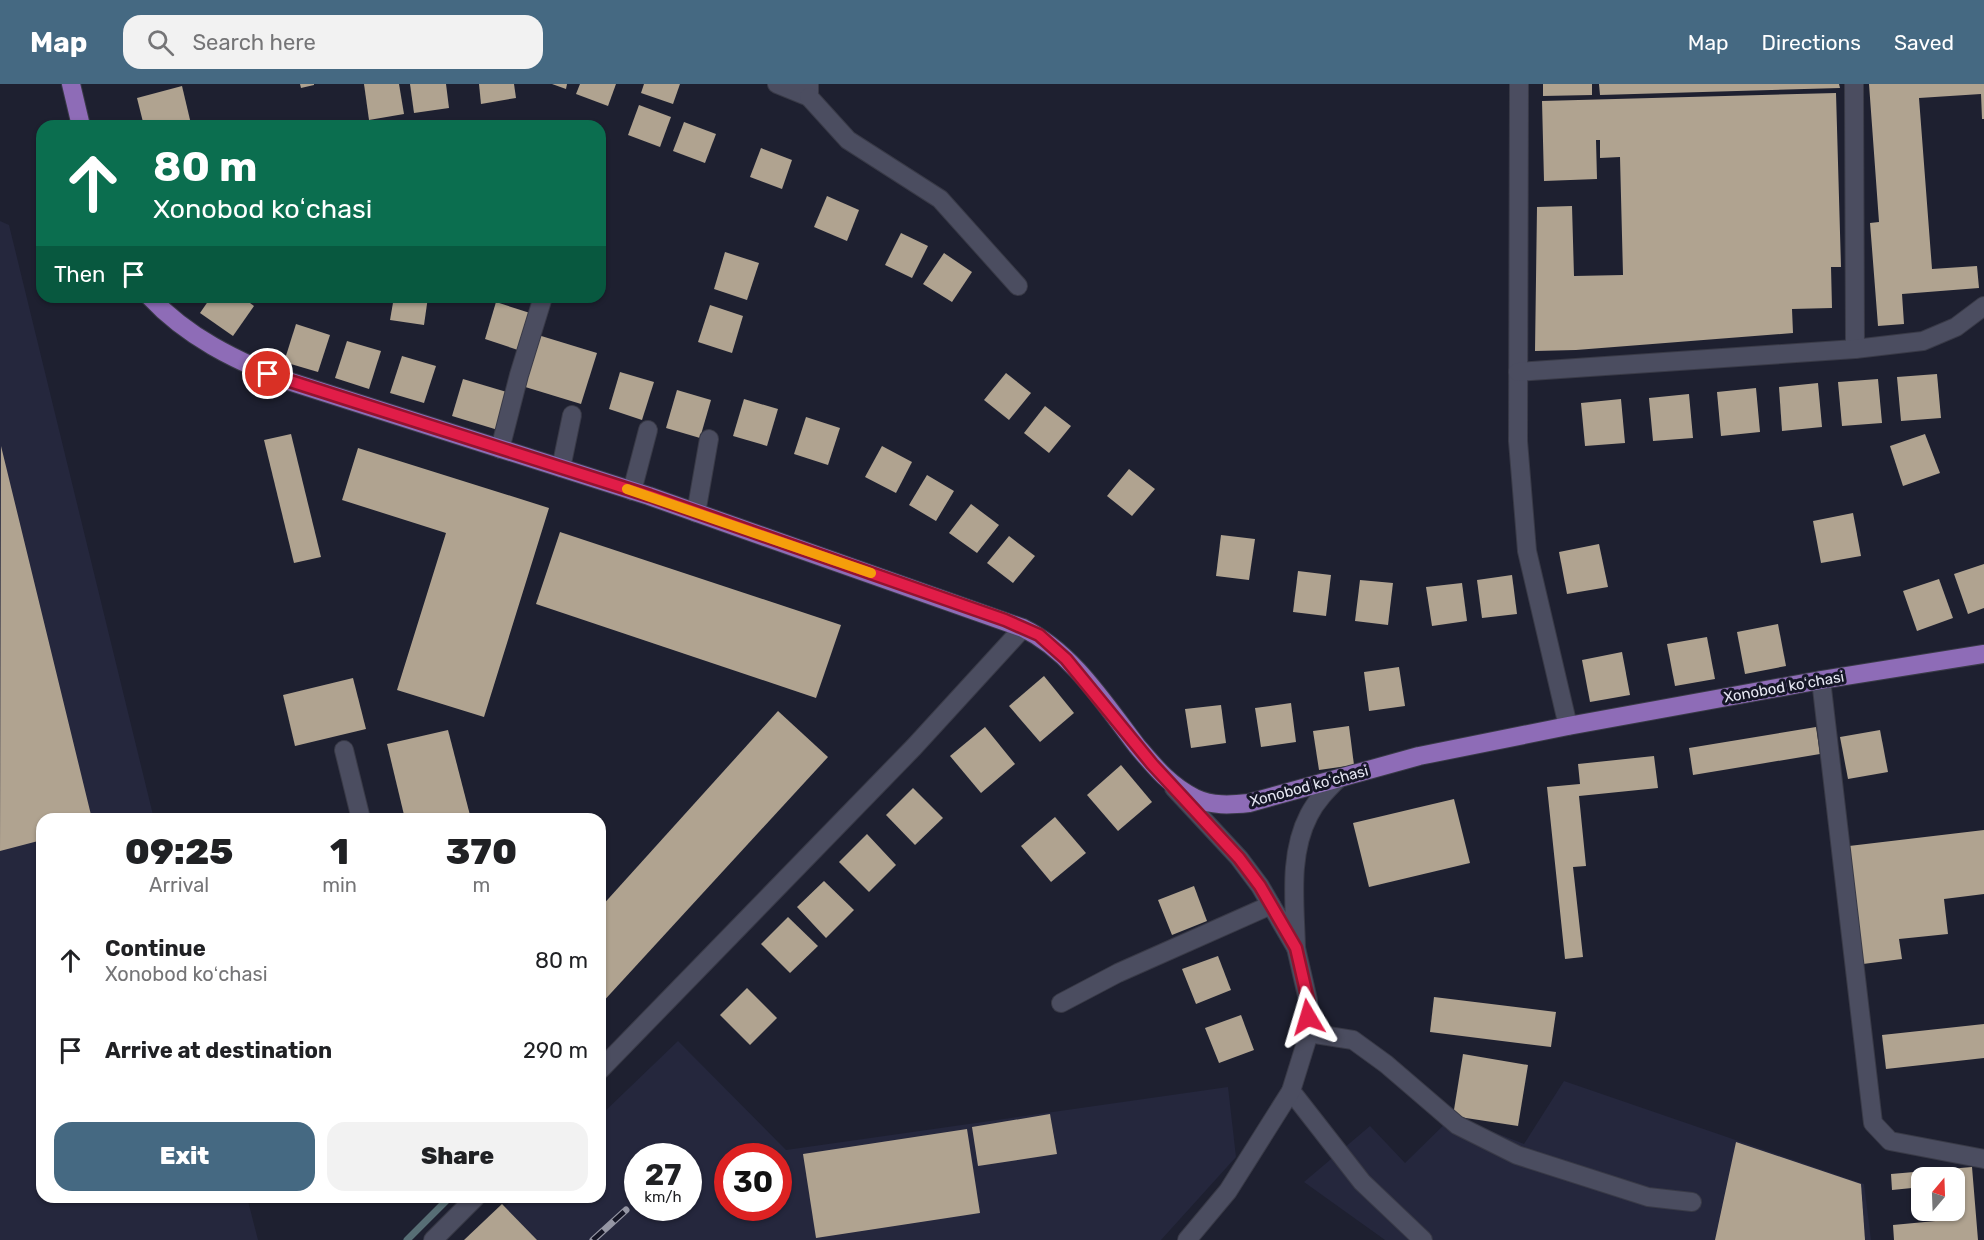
<!DOCTYPE html>
<meta charset="utf-8">
<style>
:root{--surface:#fff;--page:#f2f2f2;--text:#202124;--muted:#757577;--accent:#456982}
body{margin:0;font-family:Rubik,sans-serif;background:var(--page);color:var(--text);height:100vh;display:flex;flex-direction:column;font-size:22px;white-space:nowrap}
*{box-sizing:border-box;margin:0}
p{font-size:20px;color:var(--muted)}
.icon{flex:none;width:33px;height:33px;fill:none;stroke:currentColor;stroke-width:2;stroke-linecap:round;stroke-linejoin:round}
.map{position:relative;flex:1;overflow:hidden}
.side{position:absolute;left:36px;top:729px;width:570px;height:390px;display:flex;flex-direction:column;background:var(--surface);border-radius:18px;box-shadow:0 2px 4px #0004}
.side>*{flex:none}
.hud{position:absolute;left:36px;top:36px;width:570px;height:183px;border-radius:18px;box-shadow:0 2px 4px #0004;background:#0b6e4f;color:#fff;overflow:hidden}
.needle{width:39px;rotate:19deg}
.fabs{position:absolute;left:1911px;top:1083px;display:grid;gap:12px}
.fabs a{display:grid;place-items:center;width:54px;height:54px;border-radius:12px;background:var(--surface);box-shadow:0 2px 4px #0004;font-size:30px}
.speed{position:absolute;left:624px;top:1059px;display:flex;gap:12px;font-size:30px;font-weight:700;text-align:center}
.speed>*{display:grid;place-content:center;width:78px;height:78px;border-radius:50%;background:var(--surface);box-shadow:0 2px 4px #0004;line-height:1}
.speed small{font-size:15px;font-weight:400}
.speed .limit{border:9px solid #d22;background:#fff;color:#111}
.pin{position:absolute;display:grid;place-items:center;width:51px;height:51px;color:#fff;margin:-26px;border:3px solid #fff;border-radius:50%;box-shadow:0 2px 6px #0007}
.me{position:absolute;width:66px;margin:-33px;rotate:353deg;stroke-linejoin:round;filter:drop-shadow(0 0 4px #0008)}
.turn{display:flex;align-items:center;gap:21px;height:126px;padding:0 18px;font-size:27px}
.turn .icon{width:78px;height:78px;stroke-width:2.5}
.turn b{display:block;font-size:42px;line-height:51px}
.then{display:flex;align-items:center;height:57px;padding:0 18px;background:#0003;gap:12px;font-size:22px}
.eta{display:flex;justify-content:space-evenly;align-items:center;height:102px;text-align:center}
.eta b{font-size:36px;font-weight:800;line-height:42px}
.button{display:flex;gap:12px;margin-top:auto;padding:12px 18px}
.button a{flex:1;height:69px;border-radius:18px;background:var(--accent);color:#fff;font-size:24px;font-weight:800;line-height:69px;text-align:center}
.button a+a{background:var(--page);color:var(--text)}
ul{padding:0;list-style:none}
li{display:flex;align-items:center;gap:18px;height:90px;padding:0 18px}
li div{flex:1}
li b{display:block;font-size:22px}
li em{font-style:normal}
header{display:flex;align-items:center;gap:36px;box-sizing:border-box;height:84px;padding:0 30px;background:var(--accent);color:#fff}
header strong{font-size:28px}
nav{display:flex;gap:33px;margin-inline-start:auto;font-size:21px}
.search{width:420px;height:54px;background:var(--page);display:flex;align-items:center;gap:15px;box-sizing:border-box;padding:0 21px;border-radius:18px;color:var(--muted);font-size:22px}
.map>svg:first-child{display:block}
.built{fill:#25273d;fill-rule:evenodd}
.lines{fill:none;stroke-linecap:round;stroke-linejoin:round}
.stream{stroke:#576e75;stroke-width:7}
.building{fill:#b0a390}
.minor-casing{stroke:#393a47;stroke-width:20}
.major-casing{stroke:#393a47;stroke-width:20}
.minor{stroke:#4b4d60;stroke-width:18}
.major{stroke:#8e6cb7;stroke-width:18}
.rail-casing{stroke:#9596a4;stroke-width:7}
.rail{stroke:#151626;stroke-width:4.5;stroke-dasharray:14;stroke-linecap:butt}
.route-casing{stroke:#92132f;stroke-width:15}
.route{stroke:#e11d48;stroke-width:10}
.slow{stroke:#f59e0b;stroke-width:10}
.labels{text-anchor:middle;stroke-width:6;stroke-linejoin:round;paint-order:stroke}
.street-label{font-size:15px;fill:#e5e6f2;stroke:#151626}
</style>
<header>
<strong>Map</strong>
<div class="search"><svg class="icon" aria-label="search" viewBox="0 0 24 24"><circle cx="10" cy="10" r="6"/><path d="M15 15l6 6"/></svg>Search here</div>
<nav><a>Map</a><a>Directions</a><a>Saved</a></nav>
</header>
<div class="map">
<svg width="1984" height="1156" viewBox="0 0 1984 1156">
<rect width="100%" height="100%" fill="#1e2030"/>
<!-- built -->
<g class="built">
<polygon points="0,137 9,141 154,735 42,735 42,1113 247,1113 258,1156 0,1156"/>
<path d="M678,957L786,1066L1228,1003L1236,1073L1161,1156H470L515,1113H600V1032ZM638,1072H688V1124H638ZM728,1072H778V1124H728Z"/>
<polygon points="1564,997 1864,1100 1871,1156 1385,1156 1304,1098 1370,1042 1405,1079 1453,1032 1524,1060"/>
</g>
<g class="lines">
<!-- stream -->
<polyline class="stream" points="407,1156 448,1115"/>
</g>
<!-- building -->
<g class="building">
<polygon points="300,0 314,0 314,1 301,4"/>
<polygon points="364,0 399,0 404,30 369,36"/>
<polygon points="410,0 446,0 449,24 414,29"/>
<polygon points="479,0 514,0 516,14 481,20"/>
<polygon points="552,0 567,0 566,5"/>
<polygon points="580,0 616,0 608,22 576,10"/>
<polygon points="644,0 680,0 673,20 641,9"/>
<polygon points="1543,0 1592,0 1592,11 1543,12"/>
<polygon points="1599,0 1839,0 1840,4 1600,11"/>
<polygon points="1869,0 1984,0 1984,35 1982,35 1981,10 1919,14 1932,185 1977,182 1979,204 1902,210 1904,240 1878,242 1870,139 1879,138"/>
<polygon points="182,2 191,40 184,42 144,42 137,14"/>
<polygon points="1836,9 1841,183 1831,183 1832,224 1792,225 1793,249 1576,266 1535,267 1537,123 1572,122 1574,192 1623,191 1620,73 1600,74 1600,56 1596,56 1597,95 1544,97 1542,17"/>
<polygon points="639,21 671,33 660,63 628,51"/>
<polygon points="465,36 497,39 497,42 465,42"/>
<polygon points="684,38 716,50 705,79 673,67"/>
<polygon points="761,64 792,76 782,105 750,93"/>
<polygon points="827,112 859,126 847,157 814,143"/>
<polygon points="901,149 928,162 912,194 885,181"/>
<polygon points="725,168 759,179 747,216 714,205"/>
<polygon points="944,169 972,188 952,218 923,200"/>
<polygon points="211,213 242,213 254,222 233,252 200,229"/>
<polygon points="394,213 428,213 424,241 390,236"/>
<polygon points="496,218 530,229 518,266 485,255"/>
<polygon points="710,221 743,232 732,269 698,258"/>
<polygon points="296,240 330,251 318,288 284,278"/>
<polygon points="538,251 597,269 581,320 522,302"/>
<polygon points="347,257 381,267 369,305 335,294"/>
<polygon points="402,272 436,282 424,319 390,309"/>
<polygon points="620,288 654,298 642,336 609,325"/>
<polygon points="1006,289 1031,309 1009,336 984,316"/>
<polygon points="1937,290 1941,334 1901,337 1897,293"/>
<polygon points="463,295 510,309 498,346 452,332"/>
<polygon points="1878,295 1882,339 1842,342 1838,298"/>
<polygon points="1818,299 1822,343 1782,347 1779,303"/>
<polygon points="1756,304 1760,348 1721,352 1717,308"/>
<polygon points="677,306 711,316 700,354 666,344"/>
<polygon points="1689,310 1693,354 1653,357 1649,314"/>
<polygon points="744,315 778,325 767,362 733,352"/>
<polygon points="1621,315 1625,359 1585,362 1581,319"/>
<polygon points="1045,322 1071,342 1049,369 1024,349"/>
<polygon points="806,333 840,344 828,381 794,370"/>
<polygon points="291,350 321,473 294,479 264,356"/>
<polygon points="1925,350 1940,389 1903,402 1890,362"/>
<polygon points="1,362 92,735 42,735 42,756 0,767"/>
<polygon points="882,362 912,378 896,409 865,393"/>
<polygon points="358,364 549,424 484,633 397,606 446,449 342,416"/>
<polygon points="1129,385 1155,405 1132,432 1107,412"/>
<polygon points="927,391 954,407 936,437 909,421"/>
<polygon points="971,420 999,441 977,469 949,449"/>
<polygon points="1853,429 1861,472 1821,479 1813,437"/>
<polygon points="560,448 841,541 816,614 536,520"/>
<polygon points="1221,451 1255,455 1249,496 1216,492"/>
<polygon points="1009,452 1035,472 1013,499 987,479"/>
<polygon points="1599,460 1608,503 1567,510 1559,468"/>
<polygon points="1984,480 1984,524 1968,530 1954,490"/>
<polygon points="1298,487 1331,491 1326,532 1293,528"/>
<polygon points="1512,491 1517,530 1482,534 1477,496"/>
<polygon points="1939,495 1953,534 1917,547 1903,507"/>
<polygon points="1360,496 1393,499 1388,541 1355,537"/>
<polygon points="1462,499 1467,537 1432,542 1426,503"/>
<polygon points="1778,540 1786,582 1745,590 1737,548"/>
<polygon points="1707,553 1715,595 1675,602 1667,560"/>
<polygon points="1622,568 1630,611 1590,618 1582,576"/>
<polygon points="1399,583 1405,622 1369,627 1364,588"/>
<polygon points="1044,592 1074,629 1040,658 1009,622"/>
<polygon points="353,594 366,645 295,662 283,611"/>
<polygon points="1291,619 1296,658 1261,663 1255,624"/>
<polygon points="1221,621 1226,659 1191,664 1185,625"/>
<polygon points="778,627 828,673 600,921 600,824"/>
<polygon points="1349,642 1354,681 1319,686 1313,647"/>
<polygon points="985,643 1015,680 981,709 950,672"/>
<polygon points="1816,643 1820,670 1693,691 1689,664"/>
<polygon points="448,646 471,735 405,735 387,660"/>
<polygon points="1880,646 1888,688 1848,695 1840,653"/>
<polygon points="1654,672 1658,704 1579,712 1586,782 1573,783 1583,873 1565,875 1547,703 1580,700 1578,680"/>
<polygon points="1121,681 1152,718 1118,747 1087,711"/>
<polygon points="913,704 943,734 915,761 886,731"/>
<polygon points="1454,715 1470,779 1369,803 1353,739"/>
<polygon points="1055,733 1086,769 1051,798 1021,762"/>
<polygon points="1984,746 1984,810 1944,815 1948,850 1899,855 1902,875 1863,880 1849,762"/>
<polygon points="867,750 896,781 869,808 839,778"/>
<polygon points="824,797 854,826 826,854 797,823"/>
<polygon points="1194,802 1207,837 1172,851 1158,816"/>
<polygon points="788,833 818,862 790,889 761,860"/>
<polygon points="1218,872 1231,906 1196,920 1182,885"/>
<polygon points="747,904 777,934 750,961 720,931"/>
<polygon points="1434,913 1556,928 1551,963 1430,948"/>
<polygon points="1241,931 1254,966 1219,979 1205,944"/>
<polygon points="1984,940 1984,974 1886,985 1882,951"/>
<polygon points="1463,970 1528,981 1518,1042 1453,1032"/>
<polygon points="1050,1030 1057,1070 978,1082 972,1043"/>
<polygon points="967,1045 980,1129 816,1154 803,1070"/>
<polygon points="1736,1058 1861,1100 1865,1156 1715,1156"/>
<polygon points="1972,1083 1978,1156 1894,1156 1893,1141 1946,1136 1945,1126 1954,1126 1954,1094 1922,1094 1922,1103 1892,1106 1891,1090"/>
<polygon points="502,1120 537,1156 464,1156"/>
</g>
<g class="lines">
<!-- minor casing -->
<g class="minor-casing">
<g id="minor">
<polyline points="777,0 809,13 809,1"/>
<polyline points="1519,0 1518,357 1527,467 1568,642"/>
<polyline points="1854,0 1855,265"/>
<polyline points="809,13 848,56 940,115 1018,202"/>
<polyline points="1518,288 1855,265 1923,257 1956,243 1984,222"/>
<polyline points="500,365 519,291 543,213"/>
<polyline points="561,384 572,331"/>
<polyline points="632,407 648,346"/>
<polyline points="696,429 709,355"/>
<polyline points="1821,596 1873,1039 1890,1057 1984,1075"/>
<polyline points="344,666 361,735"/>
<path d="M1174,704L1239,774L1260,802L1296,864C1295,820 1288,771 1309,731C1316,717 1327,706 1338,695"/>
<polyline points="1061,919 1118,889 1271,821"/>
<polyline points="1309,949 1353,956 1386,980 1457,1041 1517,1071 1648,1113 1692,1118"/>
<polyline points="600,986 914,663 1023,544"/>
<polyline points="1291,1007 1362,1098 1423,1156"/>
<polyline points="433,1156 476,1113"/>
<polyline points="1187,1156 1228,1107 1291,1007 1309,949 1308,916 1296,864"/>
</g>
</g>
<!-- major casing -->
<g class="major-casing">
<g id="major">
<polyline points="71,0 81,42"/>
<path d="M150,213C187,253 235,276 285,296L649,412L1023,544C1072,568 1104,619 1137,662C1154,682 1170,702 1195,714C1212,722 1230,721 1249,719L1419,672L1568,642L1821,596L1984,570"/>
</g>
</g>
<!-- minor -->
<use href="#minor" class="minor"/>
<!-- major -->
<use href="#major" class="major"/>
<!-- rail casing -->
<g class="rail-casing">
<polyline id="rail" points="593,1156 626,1126"/>
</g>
<!-- rail -->
<use href="#rail" class="rail"/>
</g>
<g class="lines">
<!-- route casing -->
<g class="route-casing">
<polyline id="route" points="268,290 650,412 1005,536 1039,551 1066,575 1152,680 1239,774 1260,802 1296,864 1308,916 1308,933"/>
</g>
<!-- route -->
<use href="#route" class="route"/>
<!-- slow -->
<polyline class="slow" points="627,405 871,489"/>
</g>
<g class="labels">
<!-- street labels -->
<g class="street-label">
<text transform="translate(1784 603) rotate(-10)" y="5">Xonobod koʻchasi</text>
<text transform="translate(1309 702) rotate(-15)" y="5">Xonobod koʻchasi</text>
</g>
</g>
</svg>
<div class="fabs">
<a><svg class="needle" viewBox="-14 -14 28 28"><path d="M0-13l5 13h-10z" fill="#e53935"/><path d="M0 13l5-13h-10z" fill="#757577"/></svg></a>
</div>
<div class="speed"><div>27<small>km/h</small></div><div class="limit">30</div></div>
<div class="pin" style="left:268px;top:290px;background:#d93025"><svg class="icon" aria-label="arrive" viewBox="0 0 24 24"><path d="M6 21V4h12l-3 4 3 4H6"/></svg></div>
<svg class="me" style="left:1308px;top:933px" viewBox="-20 -20 40 40"><path d="M0-17L14 15 0 8-14 15z" fill="#e11d48" stroke="#fff" stroke-width="4"/></svg>
<div class="hud">
<div class="turn"><svg class="icon" aria-label="ahead" viewBox="0 0 24 24"><path d="M12 20V5M6 11l6-6 6 6"/></svg><div><b>80 m</b>Xonobod koʻchasi</div></div>
<div class="then">Then<svg class="icon" aria-label="arrive" viewBox="0 0 24 24"><path d="M6 21V4h12l-3 4 3 4H6"/></svg></div>
</div>
<section class="side">
<div class="eta">
<div><b>09:25</b><p>Arrival</p></div>
<div><b>1</b><p>min</p></div>
<div><b>370</b><p>m</p></div>
</div>
<ul>
<li><svg class="icon" aria-label="ahead" viewBox="0 0 24 24"><path d="M12 20V5M6 11l6-6 6 6"/></svg><div><b>Continue</b><p>Xonobod koʻchasi</p></div><em>80 m</em></li>
<li><svg class="icon" aria-label="arrive" viewBox="0 0 24 24"><path d="M6 21V4h12l-3 4 3 4H6"/></svg><div><b>Arrive at destination</b></div><em>290 m</em></li>
</ul>
<div class="button"><a>Exit</a><a>Share</a></div>
</section>
</div>
